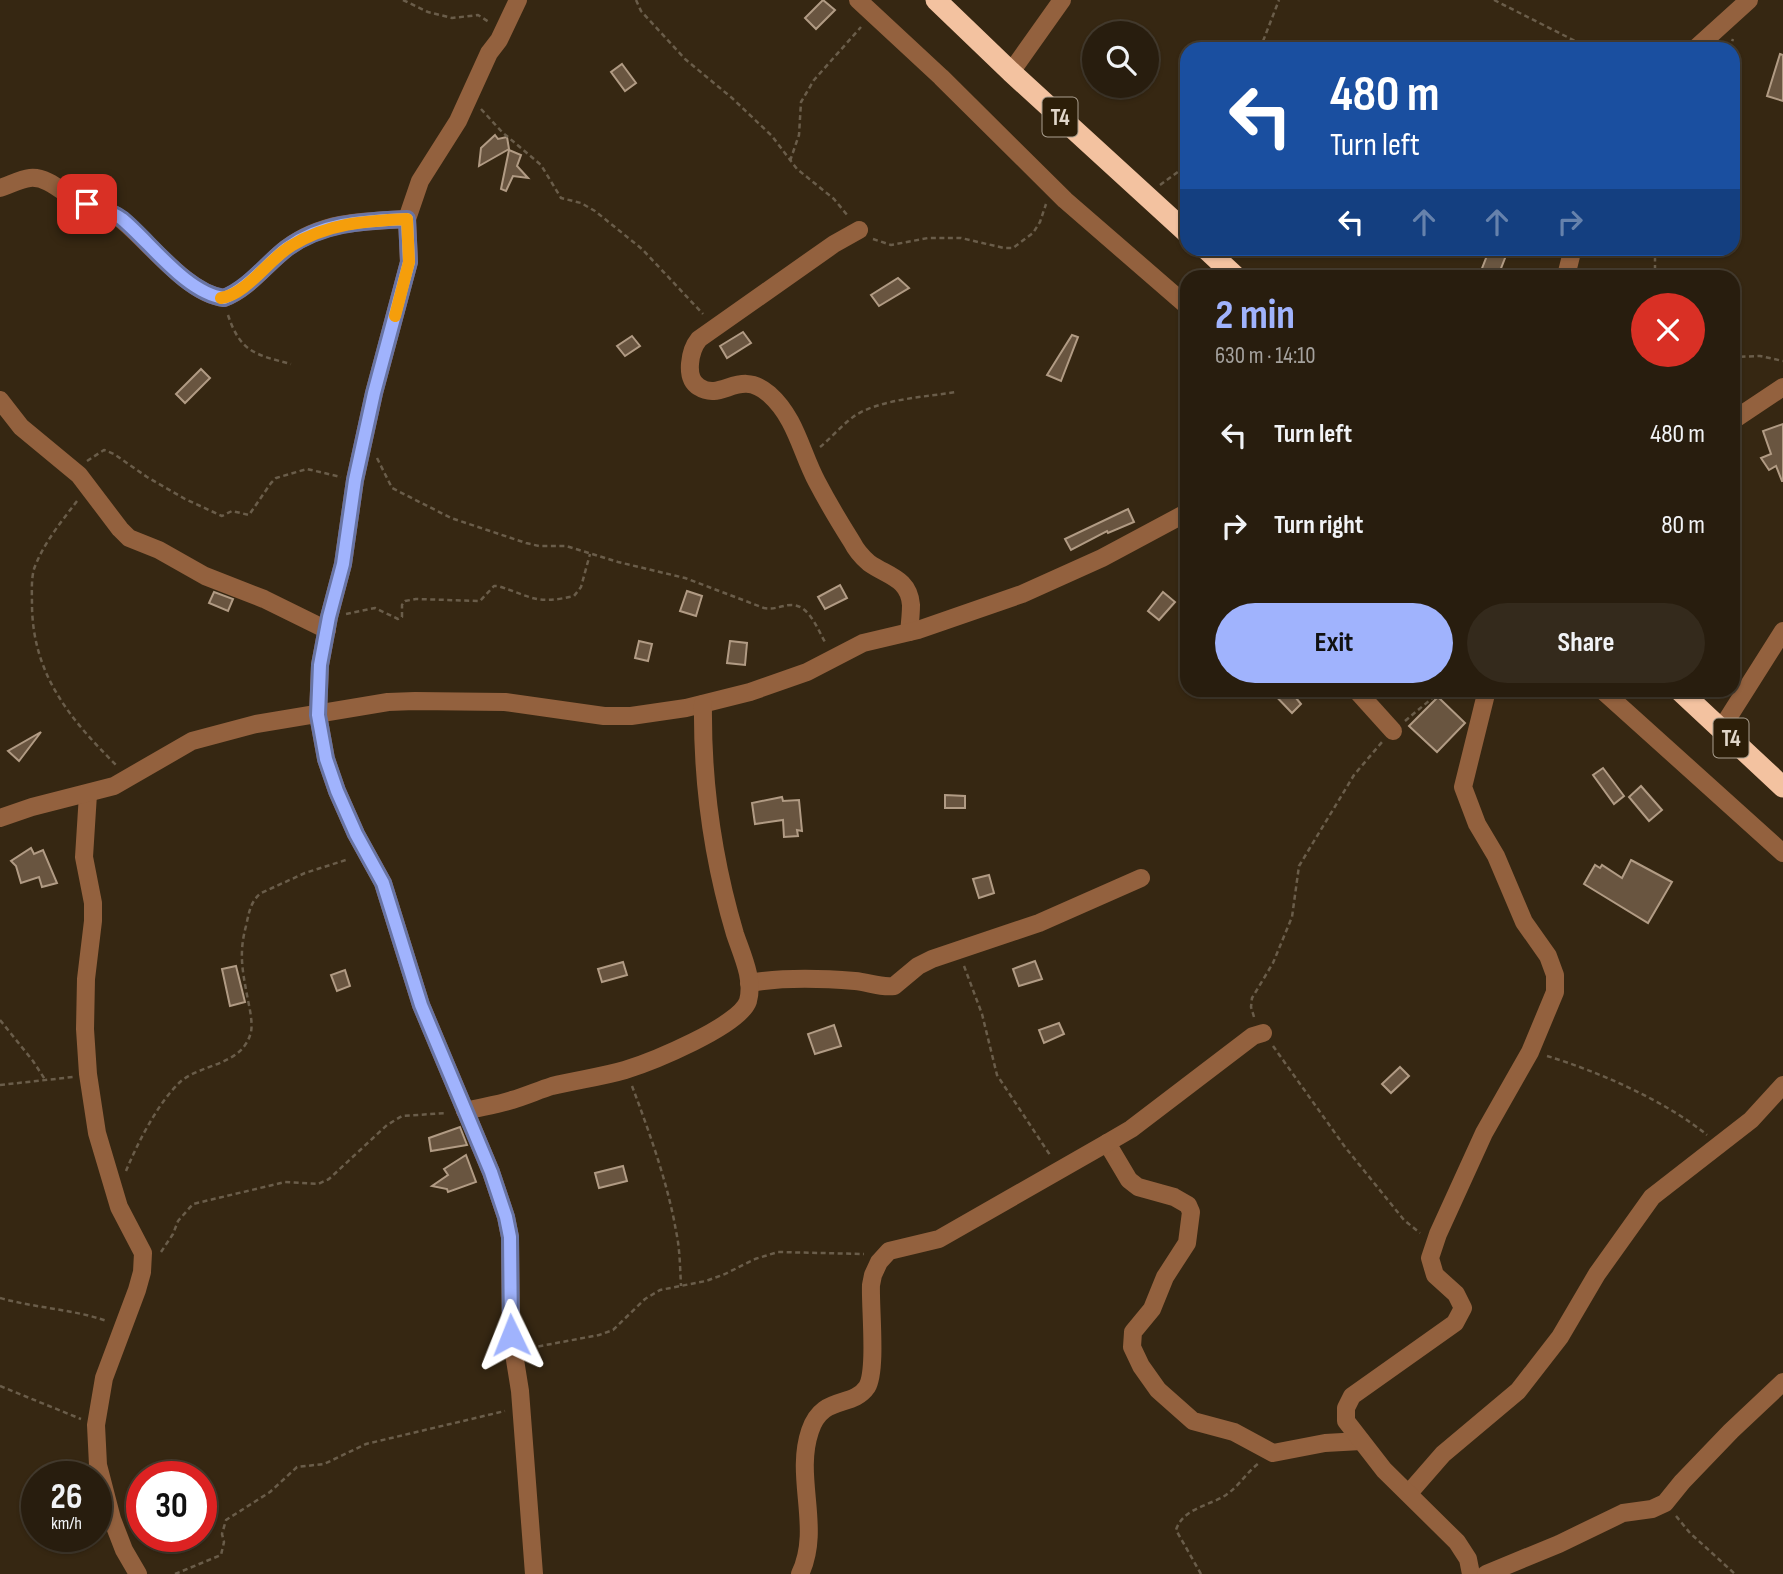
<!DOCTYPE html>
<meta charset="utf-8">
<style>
:root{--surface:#281d0e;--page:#342a1c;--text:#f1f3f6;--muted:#a5a29e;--line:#443b2e;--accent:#a0b3fd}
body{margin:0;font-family:"Sofia Sans Condensed",sans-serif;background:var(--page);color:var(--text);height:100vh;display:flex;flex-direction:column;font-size:26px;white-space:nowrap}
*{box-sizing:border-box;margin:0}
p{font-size:23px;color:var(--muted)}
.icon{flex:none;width:38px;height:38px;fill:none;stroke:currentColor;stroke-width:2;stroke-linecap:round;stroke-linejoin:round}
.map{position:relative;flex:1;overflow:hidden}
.side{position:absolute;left:1180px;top:270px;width:560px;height:427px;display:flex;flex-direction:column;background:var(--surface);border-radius:21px;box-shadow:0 2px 5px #0004,0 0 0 2px var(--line)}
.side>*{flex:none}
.banner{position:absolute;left:1180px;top:42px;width:560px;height:214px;border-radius:21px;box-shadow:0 2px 5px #0004,0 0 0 2px var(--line);background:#1a4fa0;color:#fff;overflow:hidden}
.tools{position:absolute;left:1082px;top:21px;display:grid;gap:14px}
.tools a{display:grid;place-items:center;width:77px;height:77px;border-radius:50%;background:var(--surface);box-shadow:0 2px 5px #0004,0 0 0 2px var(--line);font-size:35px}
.speed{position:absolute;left:21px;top:1461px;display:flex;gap:14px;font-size:35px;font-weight:700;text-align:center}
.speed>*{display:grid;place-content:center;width:91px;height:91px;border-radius:50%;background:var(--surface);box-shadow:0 2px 5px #0004,0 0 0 2px var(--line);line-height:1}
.speed small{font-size:18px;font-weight:400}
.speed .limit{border:10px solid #d22;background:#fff;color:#111}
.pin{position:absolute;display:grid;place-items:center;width:60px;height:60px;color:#fff;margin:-30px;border-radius:14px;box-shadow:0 4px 10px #0006}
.me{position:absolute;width:77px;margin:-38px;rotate:358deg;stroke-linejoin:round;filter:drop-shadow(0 0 5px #0008)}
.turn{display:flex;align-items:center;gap:24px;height:147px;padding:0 35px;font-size:32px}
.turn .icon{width:91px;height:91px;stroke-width:2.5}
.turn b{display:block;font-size:49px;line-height:60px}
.lanes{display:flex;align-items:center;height:66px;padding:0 35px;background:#0003;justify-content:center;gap:35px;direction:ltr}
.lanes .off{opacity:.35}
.round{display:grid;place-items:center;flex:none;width:74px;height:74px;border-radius:37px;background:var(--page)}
.headline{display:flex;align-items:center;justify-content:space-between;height:119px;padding:0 35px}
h1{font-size:42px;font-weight:700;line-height:52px;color:var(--accent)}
.cta{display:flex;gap:14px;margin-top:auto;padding:14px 35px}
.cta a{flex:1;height:80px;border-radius:42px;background:var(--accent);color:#111;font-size:28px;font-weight:700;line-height:80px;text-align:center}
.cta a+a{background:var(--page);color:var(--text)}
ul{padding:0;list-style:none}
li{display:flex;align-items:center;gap:21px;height:91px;padding:0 35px}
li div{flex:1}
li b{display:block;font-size:26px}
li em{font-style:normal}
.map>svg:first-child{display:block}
.building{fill:#695540;stroke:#b19b84;stroke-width:2}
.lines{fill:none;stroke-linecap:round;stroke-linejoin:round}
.path{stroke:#6a5d4a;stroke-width:2.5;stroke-dasharray:5 3.5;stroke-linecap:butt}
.minor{stroke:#93613e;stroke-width:18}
.highway{stroke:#f3c2a0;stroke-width:21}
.route-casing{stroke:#6874a4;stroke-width:18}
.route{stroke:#a0b3fd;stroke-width:12}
.slow{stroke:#f59e0b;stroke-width:12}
.labels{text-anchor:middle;stroke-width:7;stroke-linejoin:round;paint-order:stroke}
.shield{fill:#2c1e08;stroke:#aa9f8f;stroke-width:2}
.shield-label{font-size:23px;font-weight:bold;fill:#e0d6c9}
</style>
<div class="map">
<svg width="1783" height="1574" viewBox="0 0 1783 1574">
<rect width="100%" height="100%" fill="#362712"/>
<!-- building -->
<g class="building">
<polygon points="823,0 835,10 816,29 805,18"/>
<polygon points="1780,54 1783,55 1783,101 1767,96"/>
<polygon points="622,64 636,83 625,91 611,72"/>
<polygon points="495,135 498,139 507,137 509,149 479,166 481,148"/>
<polygon points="509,150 521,155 517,166 528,178 513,176 506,191 501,189"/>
<polygon points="1490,248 1507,253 1498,276 1479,276"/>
<polygon points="898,278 909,288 879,306 871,295"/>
<polygon points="743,332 751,343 727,358 720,346"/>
<polygon points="1072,335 1078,337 1061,381 1047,375"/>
<polygon points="632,336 640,346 625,356 617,346"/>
<polygon points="201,369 210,378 185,403 176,394"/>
<polygon points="1783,424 1783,481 1782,481 1776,466 1769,470 1761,458 1771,454 1763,431"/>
<polygon points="1128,509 1134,522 1108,533 1107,531 1071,550 1065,539"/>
<polygon points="840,585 847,598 825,609 818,597"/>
<polygon points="687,591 702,596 696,616 680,611"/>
<polygon points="214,592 233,599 228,611 209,603"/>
<polygon points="1163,592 1175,602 1159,620 1148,611"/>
<polygon points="639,641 652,644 648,661 635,658"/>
<polygon points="730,641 747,643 745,665 727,663"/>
<polygon points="1270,690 1305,690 1296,698 1301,704 1292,713"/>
<polygon points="1438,697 1465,723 1437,752 1409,726"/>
<polygon points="41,732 19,761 8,751"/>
<polygon points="1603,768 1624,796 1614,804 1593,775"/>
<polygon points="1641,786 1662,810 1649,821 1629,797"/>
<polygon points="945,795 965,796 965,808 945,808"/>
<polygon points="782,797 783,801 799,800 802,831 797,830 798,836 784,837 783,820 755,824 752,803"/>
<polygon points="31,848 34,854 43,850 57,883 42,887 39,877 21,883 16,866 11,861"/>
<polygon points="1631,860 1672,882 1648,923 1584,884 1595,865 1600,868 1602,865 1622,878"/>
<polygon points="989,875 994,893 979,898 973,879"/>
<polygon points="1035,961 1042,979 1019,986 1013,969"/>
<polygon points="623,962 627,975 602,982 598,969"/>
<polygon points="236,966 245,1002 230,1006 222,969"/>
<polygon points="345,970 350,986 337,991 331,975"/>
<polygon points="1059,1023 1064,1034 1044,1043 1039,1030"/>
<polygon points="834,1025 841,1046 815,1054 808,1034"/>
<polygon points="1400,1067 1409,1076 1391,1093 1382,1084"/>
<polygon points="460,1127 467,1145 431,1151 429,1138"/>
<polygon points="466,1155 476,1182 448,1192 447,1189 432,1186 448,1175 444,1169"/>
<polygon points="623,1166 627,1181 599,1188 595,1173"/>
</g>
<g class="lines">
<!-- path -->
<g class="path">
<polyline points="403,0 428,12 452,18 478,15 489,22"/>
<polyline points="636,0 641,11 685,59 732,98 772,136 797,169 834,199 848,216"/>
<polyline points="1494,0 1591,49"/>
<polyline points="1260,49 1279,0"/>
<polyline points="1729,49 1733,39"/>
<polyline points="481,109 502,132 541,165 561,198 581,203 595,211 642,249 703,314"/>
<polyline points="790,161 799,135 801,102 814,80 861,27"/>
<polyline points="1160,185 1186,166"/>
<polyline points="873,239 891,245 928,238 961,238 1004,248 1013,248 1033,233 1040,222 1046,204"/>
<polyline points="1655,248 1655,276"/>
<path d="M228,315C240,352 256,355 291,364"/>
<polyline points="1732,357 1760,356 1783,361"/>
<path d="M820,447C831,438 841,426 853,417C878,399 926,397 956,392"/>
<path d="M377,458L392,488L451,518L526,543L539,546H566L618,562L685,578L764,608C776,610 781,605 792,605C809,605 818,630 825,642"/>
<polyline points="87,461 104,450 114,454 147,477 185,499 222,516 232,511 249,515 271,483 276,478 307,469 341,477"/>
<path d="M77,501C61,522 43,544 34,569C31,580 32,594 32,606C33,675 70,719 117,766"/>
<path d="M346,614L375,608L398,619L402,617V605L405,601L416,599L480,601L494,586H498C533,597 535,605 574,596L581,587L590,554"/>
<polyline points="1405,721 1442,690"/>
<polyline points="964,966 982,1014 997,1075 1050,1155"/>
<polyline points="1254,1017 1251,1007 1252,998 1273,963 1292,917 1299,866 1354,775 1382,742"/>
<polyline points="0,1020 33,1061 46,1081"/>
<polyline points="1273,1046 1345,1147 1404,1220 1420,1233"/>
<path d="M1547,1056C1597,1071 1666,1101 1707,1135"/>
<polyline points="0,1085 73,1077"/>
<path d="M632,1086C649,1131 668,1184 676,1231C680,1249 680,1268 681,1286"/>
<path d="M126,1171C137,1144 158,1103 179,1083C200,1063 242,1067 251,1032C253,1021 249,1006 247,995C242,969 239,952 246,926C249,913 250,902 261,893L305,873L349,859"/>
<polyline points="161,1252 173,1234 178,1221 193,1204 285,1182 318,1184 329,1179 387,1125 402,1116 447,1113"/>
<path d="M0,1298C35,1308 72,1309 107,1321"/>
<polyline points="530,1348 599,1335 613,1330 645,1299 660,1290 706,1281 725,1274 755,1259 778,1252 864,1254"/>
<polyline points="0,1386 81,1419"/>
<polyline points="1676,1516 1690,1533 1735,1574"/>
<polyline points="175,1574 221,1555 224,1542 222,1534 226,1520 270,1492 297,1467 324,1464 366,1444 505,1411"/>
<path d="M1201,1574L1176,1530C1183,1508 1209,1506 1226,1495C1239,1486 1247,1472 1259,1463"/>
</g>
<!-- minor -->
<g class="minor">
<polyline points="518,0 499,40 489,53 458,121 420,181 407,219 409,262 374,393 355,480 343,564 329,617 320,665 318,715 326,759 337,791 356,834 383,883 421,1005 491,1172 506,1217 510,1237 511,1335 520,1391 534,1574"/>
<polyline points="858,0 941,77 1065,200 1186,305"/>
<polyline points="1695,49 1749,0"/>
<polyline points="1011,72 1062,0"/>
<path d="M0,188C10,185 20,179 30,178C48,176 64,194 78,201C93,207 110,209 122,220C149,242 188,294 224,298C249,289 266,264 287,248C323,221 365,221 407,219"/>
<path d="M859,230L834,244L699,339C690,350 684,378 699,387C722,402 739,368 769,394C796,418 801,452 817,482C828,503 840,523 852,542C856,550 862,557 869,563C887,576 909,578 911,605C911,614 910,623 909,632"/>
<polyline points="1566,276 1573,248"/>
<polyline points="0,400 21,427 79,475 120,529 129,538 159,550 205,576 264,599 327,630"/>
<polyline points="1732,421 1783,387"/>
<polyline points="1356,690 1393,731"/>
<polyline points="1602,690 1783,853"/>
<polyline points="1721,729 1783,631"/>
<polyline points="88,794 84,857 93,903 93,921 86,979 85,1029 88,1074 97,1133 119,1207 143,1253 142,1272 137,1290 104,1378 96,1425 98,1465 112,1519 124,1550 138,1574"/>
<polyline points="0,818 32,807 114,786 192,741 256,724 388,702 415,701 505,702 604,716 631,716 686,708 750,692 807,672 863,643 918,630 1022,594 1102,558 1186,513"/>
<path d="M749,983C783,977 820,978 855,981C868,982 881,988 894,986L918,966L932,959L1039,923L1141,878"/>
<path d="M465,1111C481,1107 497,1105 512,1100C526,1096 539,1090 552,1086C576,1080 601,1077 625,1070C651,1062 740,1026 748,1001C754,979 742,955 735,934C713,860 702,781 703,704"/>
<polyline points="1107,1143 1129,1180 1138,1187 1174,1197 1188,1205 1191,1212 1187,1243 1165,1277 1152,1309 1133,1332 1132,1347 1141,1366 1158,1390 1193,1421 1234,1432 1273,1453 1325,1443 1361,1441"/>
<polyline points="1409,1493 1443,1454 1518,1391 1560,1337 1597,1274 1652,1197 1751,1120 1783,1085"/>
<path d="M800,1574C822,1528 794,1478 810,1431C822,1394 852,1409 867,1387C877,1370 870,1307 871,1285L873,1275L879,1262L889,1251L939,1239L1107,1143L1131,1129L1253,1036L1263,1033"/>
<polyline points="1471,1574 1468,1559 1457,1542 1384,1470 1346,1421 1346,1408 1352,1396 1455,1323 1463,1308 1456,1294 1435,1275 1430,1258 1438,1234 1484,1133 1530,1052 1555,992 1555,975 1548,956 1524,922 1496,856 1477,824 1463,787 1487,690"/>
<polyline points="1486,1574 1559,1544 1623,1513 1652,1509 1665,1503 1682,1482 1731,1431 1783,1382"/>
</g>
<!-- highway -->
<g class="highway">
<polyline points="936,0 1011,72 1186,232"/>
<polyline points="1205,248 1235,276"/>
<polyline points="1679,690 1783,787"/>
</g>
</g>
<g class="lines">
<!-- route casing -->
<g class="route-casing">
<path id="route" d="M87,204C99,208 111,211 122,219C150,242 186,293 224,298C249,288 266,264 287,248C323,222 365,221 407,219L409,262L374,393L355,480L343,564L329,617L320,665L318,715L326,759L337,791L356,834L383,883L421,1005L491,1172L506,1217L510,1237L511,1335"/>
</g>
<!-- route -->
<use href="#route" class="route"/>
<!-- slow -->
<path class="slow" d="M221,298C247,294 269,259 291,246C328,223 365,221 407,219L409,262L395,316"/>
</g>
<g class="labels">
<!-- shield labels -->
<g class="shield">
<rect x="1042.5" y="97.5" width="35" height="39" rx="5"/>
<rect x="1713.5" y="718.5" width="35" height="39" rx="5"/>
</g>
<g class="shield-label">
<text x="1060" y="125">T4</text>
<text x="1731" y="746">T4</text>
</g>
</g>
</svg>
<div class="tools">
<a><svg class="icon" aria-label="search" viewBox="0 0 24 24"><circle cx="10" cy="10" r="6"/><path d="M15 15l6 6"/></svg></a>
</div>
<div class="speed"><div>26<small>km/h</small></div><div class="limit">30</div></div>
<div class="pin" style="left:87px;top:204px;background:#d93025"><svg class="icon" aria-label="arrive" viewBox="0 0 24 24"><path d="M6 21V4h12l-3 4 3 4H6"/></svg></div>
<svg class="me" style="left:511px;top:1335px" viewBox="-20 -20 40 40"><path d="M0-17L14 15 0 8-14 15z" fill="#a0b3fd" stroke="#fff" stroke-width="4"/></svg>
<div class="banner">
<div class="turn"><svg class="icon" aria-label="left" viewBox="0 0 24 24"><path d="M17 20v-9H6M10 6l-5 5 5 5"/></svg><div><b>480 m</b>Turn left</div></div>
<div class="lanes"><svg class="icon" aria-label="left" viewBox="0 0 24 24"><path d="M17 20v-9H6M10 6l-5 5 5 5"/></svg><svg class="icon off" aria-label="ahead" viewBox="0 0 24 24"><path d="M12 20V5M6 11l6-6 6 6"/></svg><svg class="icon off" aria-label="ahead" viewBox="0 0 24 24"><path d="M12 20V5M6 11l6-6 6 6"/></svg><svg class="icon off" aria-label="right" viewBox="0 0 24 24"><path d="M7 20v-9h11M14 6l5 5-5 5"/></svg></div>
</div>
<section class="side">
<div class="headline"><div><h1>2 min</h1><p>630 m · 14:10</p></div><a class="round" style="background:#d93025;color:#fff"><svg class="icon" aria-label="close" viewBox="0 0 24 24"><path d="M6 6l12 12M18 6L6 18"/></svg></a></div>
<ul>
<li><svg class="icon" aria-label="left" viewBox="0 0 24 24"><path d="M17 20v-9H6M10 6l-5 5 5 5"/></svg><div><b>Turn left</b></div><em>480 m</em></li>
<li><svg class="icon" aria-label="right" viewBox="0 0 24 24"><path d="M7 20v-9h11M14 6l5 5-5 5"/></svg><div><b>Turn right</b></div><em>80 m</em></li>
</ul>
<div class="cta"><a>Exit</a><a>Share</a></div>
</section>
</div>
